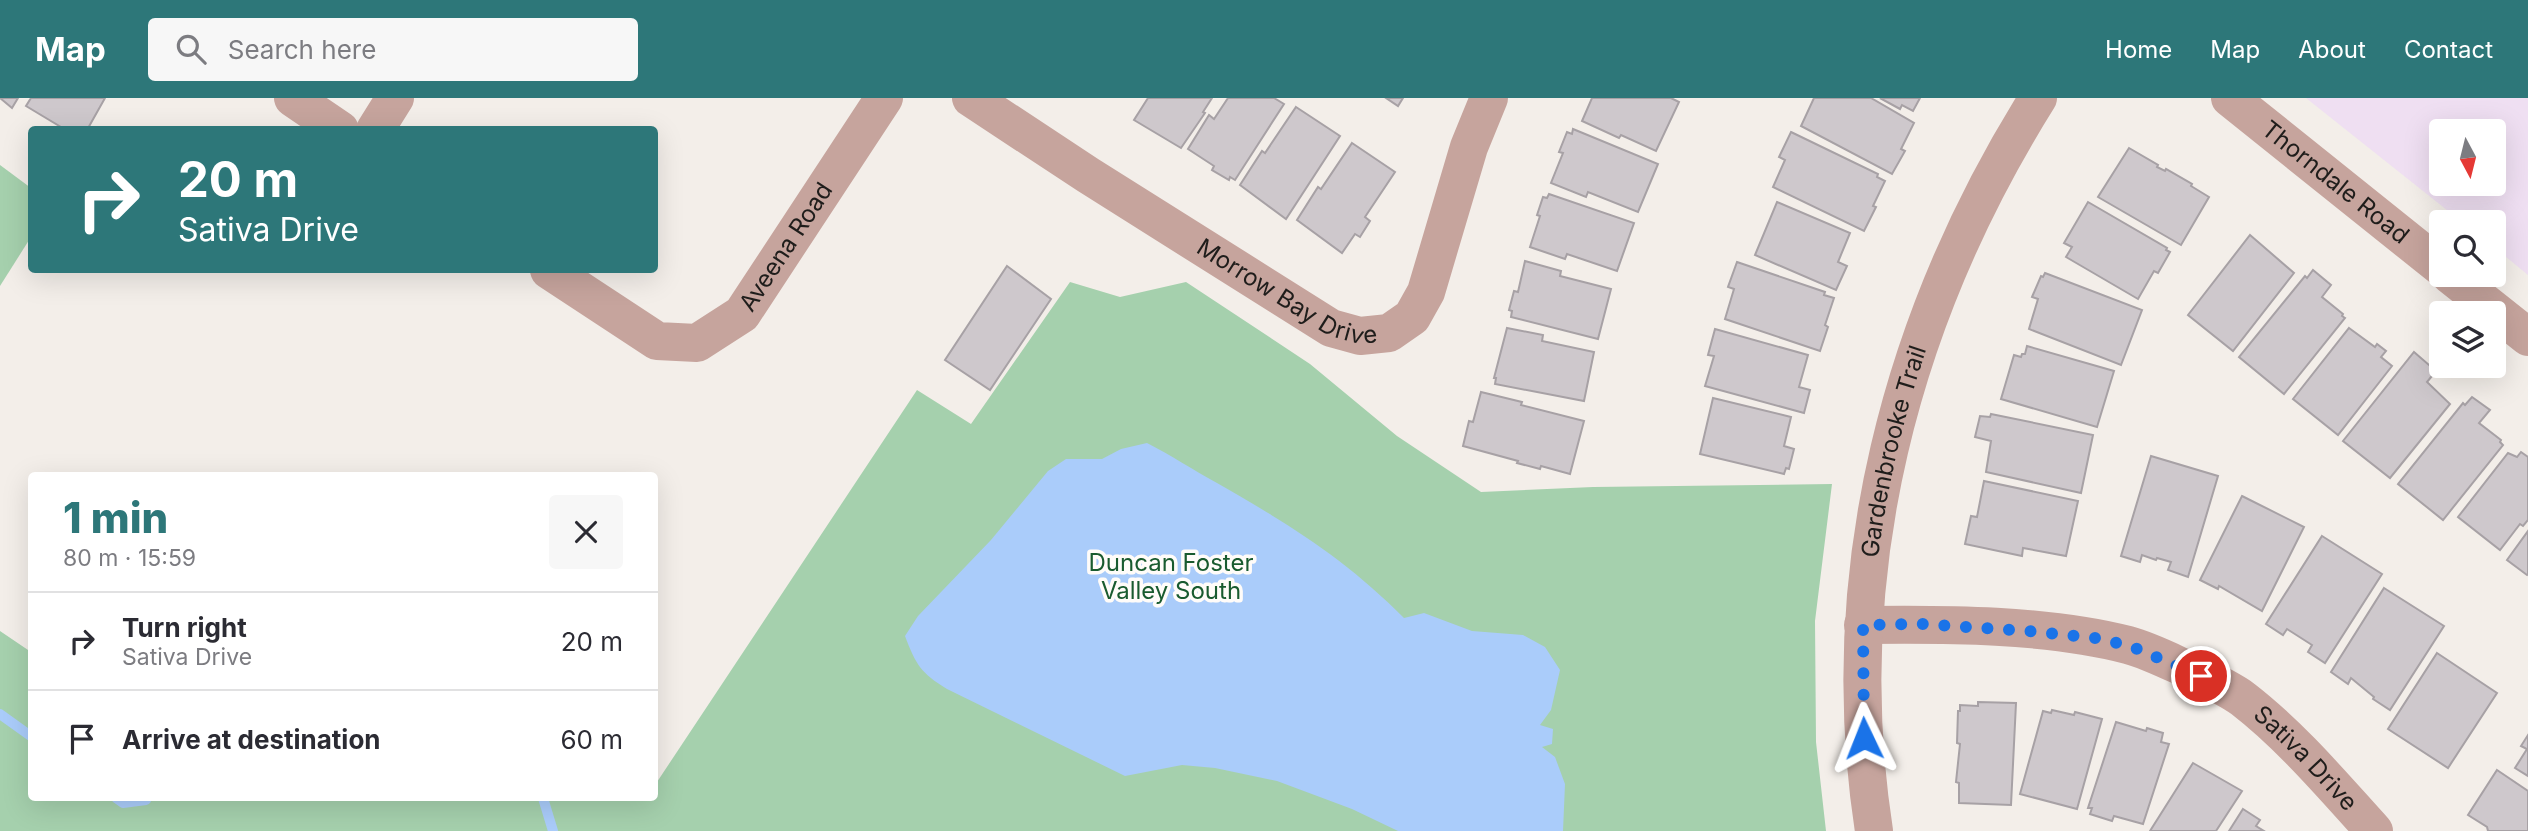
<!DOCTYPE html>
<meta charset="utf-8">
<style>
:root{--surface:#fff;--page:#f7f7f7;--text:#2b2b33;--muted:#7c7c81;--line:#e1e1e2;--accent:#2d7779}
body{margin:0;font-family:Inter,sans-serif;background:var(--page);color:var(--text);height:100vh;display:flex;flex-direction:column;font-size:26px;white-space:nowrap}
*{box-sizing:border-box;margin:0}
p{font-size:23px;color:var(--muted)}
.icon{flex:none;width:38px;height:38px;fill:none;stroke:currentColor;stroke-width:2;stroke-linecap:round;stroke-linejoin:round}
.map{position:relative;flex:1;overflow:hidden}
.drawer{position:absolute;left:28px;top:374px;width:630px;height:329px;display:flex;flex-direction:column;background:var(--surface);border-radius:7px;box-shadow:0 7px 28px #0002}
.drawer>*{flex:none}
.hud{position:absolute;left:28px;top:28px;width:630px;height:147px;border-radius:7px;box-shadow:0 7px 28px #0002;background:#2d7779;color:#fff;overflow:hidden}
.needle{width:46px;rotate:173deg}
.fabs{position:absolute;left:2429px;top:21px;display:grid;gap:14px}
.fabs a{display:grid;place-items:center;width:77px;height:77px;border-radius:7px;background:var(--surface);box-shadow:0 7px 28px #0002;font-size:35px}
.pin{position:absolute;display:grid;place-items:center;width:60px;height:60px;color:#fff;margin:-30px;border:4px solid #fff;border-radius:50%;box-shadow:0 2px 7px #0007}
.me{position:absolute;width:77px;margin:-38px;rotate:358deg;stroke-linejoin:round;filter:drop-shadow(0 0 5px #0008)}
.turn{display:flex;align-items:center;gap:24px;height:147px;padding:0 35px;font-size:32px}
.turn .icon{width:91px;height:91px;stroke-width:2.5}
.turn b{display:block;font-size:49px;line-height:60px}
.round{display:grid;place-items:center;flex:none;width:74px;height:74px;border-radius:7px;background:var(--page)}
.headline{display:flex;align-items:center;justify-content:space-between;height:119px;padding:0 35px}
h1{font-size:42px;font-weight:800;line-height:52px;color:var(--accent)}
ul{padding:0;list-style:none}
li{display:flex;align-items:center;gap:21px;height:98px;padding:0 35px;border-top:2px solid var(--line)}
li div{flex:1}
li b{display:block;font-size:26px}
li em{font-style:normal}
header{display:flex;align-items:center;gap:42px;box-sizing:border-box;height:98px;padding:0 35px;background:var(--accent);color:#fff}
header strong{font-size:33px}
nav{display:flex;gap:38px;margin-inline-start:auto;font-size:24px}
.search{width:490px;height:63px;background:var(--page);display:flex;align-items:center;gap:18px;box-sizing:border-box;padding:0 24px;border-radius:7px;color:var(--muted);font-size:26px}
.map>svg:first-child{display:block}
.education{fill:#efdff2;fill-rule:evenodd}
.green{fill:#a5d0ad}
.water{fill:#aaccfa}
.lines{fill:none;stroke-linecap:round;stroke-linejoin:round}
.stream{stroke:#aaccfa;stroke-width:10}
.building{fill:#cec8cc;stroke:#a7a1a5;stroke-width:2}
.minor{stroke:#c6a49d;stroke-width:38}
.route{stroke:#1a73e8;stroke-width:12;stroke-dasharray:0 21.6}
.labels{text-anchor:middle;stroke-width:7;stroke-linejoin:round;paint-order:stroke}
.street-label{font-size:24px;fill:#1f1d1b;stroke:#fffcf9}
.park-label{font-size:24px;fill:#195b2f;stroke:#fffcf9}
</style>
<header>
<strong>Map</strong>
<div class="search"><svg class="icon" aria-label="search" viewBox="0 0 24 24"><circle cx="10" cy="10" r="6"/><path d="M15 15l6 6"/></svg>Search here</div>
<nav><a>Home</a><a>Map</a><a>About</a><a>Contact</a></nav>
</header>
<div class="map">
<svg width="2528" height="733" viewBox="0 0 2528 733">
<rect width="100%" height="100%" fill="#f3eee9"/>
<!-- education -->
<path class="education" d="M2306,0H2528V177L2494,149V124H2462ZM2441,33H2494V86H2441Z"/>
<!-- green -->
<g class="green">
<polygon points="0,67 31,90 31,139 0,188"/>
<polygon points="1070,184 1120,199 1186,184 1310,266 1397,338 1481,394 1593,389 1832,386 1815,523 1816,644 1826,733 0,733 0,533 31,554 32,700 654,700 655,687 917,292 971,326"/>
</g>
<!-- water -->
<path class="water" d="M1147,345C1171,357 1193,372 1217,385C1287,425 1346,461 1404,520L1424,515L1472,533L1523,537L1545,549L1560,572L1551,612L1540,627L1553,631L1552,646L1542,649L1555,659L1565,686L1563,733H1398L1352,711L1277,683L1215,670L1182,667L1125,678L947,591C921,575 916,567 905,538L918,518L991,442L1048,373L1066,361H1102L1121,351Z"/>
<g class="lines">
<!-- stream -->
<g class="stream">
<polyline points="0,616 32,639"/>
<polyline points="116,700 123,705 146,702 147,700"/>
<polyline points="543,700 553,733"/>
</g>
</g>
<!-- building -->
<g class="building">
<polygon points="0,0 18,0 12,10"/>
<polygon points="31,0 105,0 87,32 66,32 26,8"/>
<polygon points="1148,0 1212,0 1203,14 1205,15 1181,50 1134,22"/>
<polygon points="1228,0 1274,0 1284,6 1235,82 1230,79 1229,82 1212,72 1214,68 1188,51 1209,17 1214,21"/>
<polygon points="1386,0 1403,0 1398,8"/>
<polygon points="1592,0 1671,0 1679,4 1656,53 1621,37 1619,40 1582,23"/>
<polygon points="1814,0 1871,0 1914,25 1901,51 1905,53 1892,76 1801,28"/>
<polygon points="1880,0 1920,0 1913,13 1902,7 1900,11"/>
<polygon points="1296,9 1340,38 1286,121 1240,87 1262,53 1265,55"/>
<polygon points="1573,31 1658,66 1638,114 1588,94 1586,99 1551,85 1563,55 1559,54 1567,34 1572,36"/>
<polygon points="1791,34 1878,76 1877,79 1885,83 1873,108 1876,109 1864,133 1773,89 1785,62 1779,59"/>
<polygon points="1352,45 1395,74 1365,119 1370,123 1360,139 1355,136 1342,155 1297,122 1318,89 1321,91"/>
<polygon points="2129,50 2158,67 2157,69 2165,73 2166,71 2192,86 2191,88 2209,99 2181,147 2098,99"/>
<polygon points="1549,96 1634,125 1617,173 1567,156 1565,161 1530,149 1540,118 1537,117 1543,99 1547,100"/>
<polygon points="1777,104 1850,135 1838,164 1847,168 1836,192 1755,157"/>
<polygon points="2088,104 2167,150 2166,152 2170,154 2158,175 2154,173 2138,201 2066,159 2072,149 2064,145"/>
<polygon points="2250,137 2294,175 2233,253 2188,217"/>
<polygon points="1525,163 1561,173 1560,178 1611,191 1598,241 1511,219 1512,213 1509,212 1514,193 1518,194"/>
<polygon points="1737,164 1825,194 1824,197 1834,200 1825,227 1828,229 1820,253 1725,221 1734,191 1728,189"/>
<polygon points="1007,168 1051,201 990,292 945,262"/>
<polygon points="2313,172 2331,187 2322,199 2343,216 2342,218 2345,220 2284,296 2239,259 2305,178 2307,180"/>
<polygon points="2045,175 2142,212 2121,267 2029,231 2038,201 2032,199 2041,178 2043,179"/>
<polygon points="1507,230 1543,237 1542,243 1594,254 1584,303 1495,286 1496,280 1494,280"/>
<polygon points="2349,230 2375,249 2377,246 2386,253 2381,259 2392,268 2338,337 2293,301"/>
<polygon points="1715,231 1808,257 1799,289 1810,292 1804,315 1705,288 1714,258 1708,257"/>
<polygon points="2027,248 2114,273 2097,329 2001,301 2014,257 2021,259 2022,256 2025,256"/>
<polygon points="2414,254 2436,273 2427,284 2450,306 2390,380 2343,343"/>
<polygon points="1481,294 1522,304 1521,307 1584,323 1570,376 1541,368 1540,371 1517,365 1518,363 1463,348 1469,323 1473,324"/>
<polygon points="2472,299 2490,312 2479,325 2501,342 2500,344 2503,347 2443,422 2398,386 2463,305 2465,307"/>
<polygon points="1713,300 1791,319 1784,348 1794,351 1789,371 1786,370 1784,376 1700,356"/>
<polygon points="1991,316 2093,337 2081,395 1986,374 1991,343 1975,339 1980,318 1990,319"/>
<polygon points="2521,354 2528,359 2528,422 2523,428 2520,426 2500,452 2458,419 2508,355 2517,359"/>
<polygon points="2151,358 2218,378 2188,479 2168,472 2171,464 2157,460 2156,462 2142,457 2140,464 2121,458"/>
<polygon points="1984,383 2078,403 2066,458 2023,450 2022,458 1965,446 1971,418 1977,419"/>
<polygon points="2242,398 2304,429 2262,513 2219,488 2218,491 2200,482"/>
<polygon points="2528,433 2528,476 2527,477 2507,462"/>
<polygon points="2322,438 2382,476 2325,565 2308,554 2312,547 2287,531 2283,537 2266,526"/>
<polygon points="2384,490 2444,528 2390,612 2373,601 2374,599 2351,580 2348,586 2331,574"/>
<polygon points="2437,555 2497,595 2448,670 2388,631"/>
<polygon points="1978,604 2016,605 2011,707 1959,705 1959,685 1956,684 1960,646 1957,645 1958,613 1960,613 1960,607 1978,608"/>
<polygon points="2052,612 2074,617 2075,614 2102,621 2077,711 2020,696 2043,613 2051,615"/>
<polygon points="2116,624 2146,633 2147,630 2163,635 2161,644 2169,646 2143,726 2114,718 2112,723 2090,716 2092,710 2088,710"/>
<polygon points="2528,637 2528,678 2515,670 2527,651 2521,648"/>
<polygon points="2193,665 2242,693 2216,733 2150,733"/>
<polygon points="2497,672 2528,693 2528,733 2488,733 2487,729 2468,717"/>
<polygon points="2243,711 2260,722 2256,728 2264,733 2229,733"/>
</g>
<g class="lines">
<!-- minor -->
<g class="minor">
<polyline points="293,0 340,32"/>
<path id="s1" d="M971,0L1088,77L1331,230L1360,238L1389,235L1412,219L1426,194L1469,49L1489,0"/>
<path id="s2" d="M2230,0L2441,169"/>
<polyline points="375,32 395,0"/>
<path id="s3" d="M549,172L657,243L697,245L742,216L884,0"/>
<polyline points="2450,177 2528,239"/>
<path id="s4" d="M1863,527C1945,526 2048,526 2128,547C2150,553 2171,564 2191,573C2208,581 2228,590 2243,601C2291,638 2334,689 2374,733"/>
<path id="s5" d="M1874,733C1834,474 1900,220 2038,0"/>
</g>
</g>
<g class="lines">
<!-- route -->
<polyline class="route" points="1864,640 1863,527 1923,526 2027,533 2096,540 2130,548 2201,578"/>
</g>
<g class="labels">
<!-- street labels -->
<g class="street-label">
<text dy="8" stroke="none"><textPath href="#s2" startOffset="135">Thorndale Road</textPath></text>
<text dy="8" stroke="none"><textPath href="#s3" startOffset="303">Aveena Road</textPath></text>
<text dy="8" stroke="none"><textPath href="#s1" startOffset="373">Morrow Bay Drive</textPath></text>
<text dy="8" stroke="none"><textPath href="#s5" startOffset="383">Gardenbrooke Trail</textPath></text>
<text dy="8" stroke="none"><textPath href="#s4" startOffset="480">Sativa Drive</textPath></text>
</g>
<!-- park labels -->
<g class="park-label">
<text x="1171" y="473">Duncan Foster<tspan x="1171" dy="28">Valley South</tspan></text>
</g>
</g>
</svg>
<div class="fabs">
<a><svg class="needle" viewBox="-14 -14 28 28"><path d="M0-13l5 13h-10z" fill="#e53935"/><path d="M0 13l5-13h-10z" fill="#7c7c81"/></svg></a>
<a><svg class="icon" aria-label="search" viewBox="0 0 24 24"><circle cx="10" cy="10" r="6"/><path d="M15 15l6 6"/></svg></a>
<a><svg class="icon" aria-label="layers" viewBox="0 0 24 24"><path d="M12 4l9 5-9 5-9-5zM3 14l9 5 9-5"/></svg></a>
</div>
<div class="pin" style="left:2201px;top:578px;background:#d93025"><svg class="icon" aria-label="arrive" viewBox="0 0 24 24"><path d="M6 21V4h12l-3 4 3 4H6"/></svg></div>
<svg class="me" style="left:1864px;top:640px" viewBox="-20 -20 40 40"><path d="M0-17L14 15 0 8-14 15z" fill="#1a73e8" stroke="#fff" stroke-width="4"/></svg>
<div class="hud">
<div class="turn"><svg class="icon" aria-label="right" viewBox="0 0 24 24"><path d="M7 20v-9h11M14 6l5 5-5 5"/></svg><div><b>20 m</b>Sativa Drive</div></div>
</div>
<section class="drawer">
<div class="headline"><div><h1>1 min</h1><p>80 m · 15:59</p></div><a class="round"><svg class="icon" aria-label="close" viewBox="0 0 24 24"><path d="M6 6l12 12M18 6L6 18"/></svg></a></div>
<ul>
<li><svg class="icon" aria-label="right" viewBox="0 0 24 24"><path d="M7 20v-9h11M14 6l5 5-5 5"/></svg><div><b>Turn right</b><p>Sativa Drive</p></div><em>20 m</em></li>
<li><svg class="icon" aria-label="arrive" viewBox="0 0 24 24"><path d="M6 21V4h12l-3 4 3 4H6"/></svg><div><b>Arrive at destination</b></div><em>60 m</em></li>
</ul>
</section>
</div>
